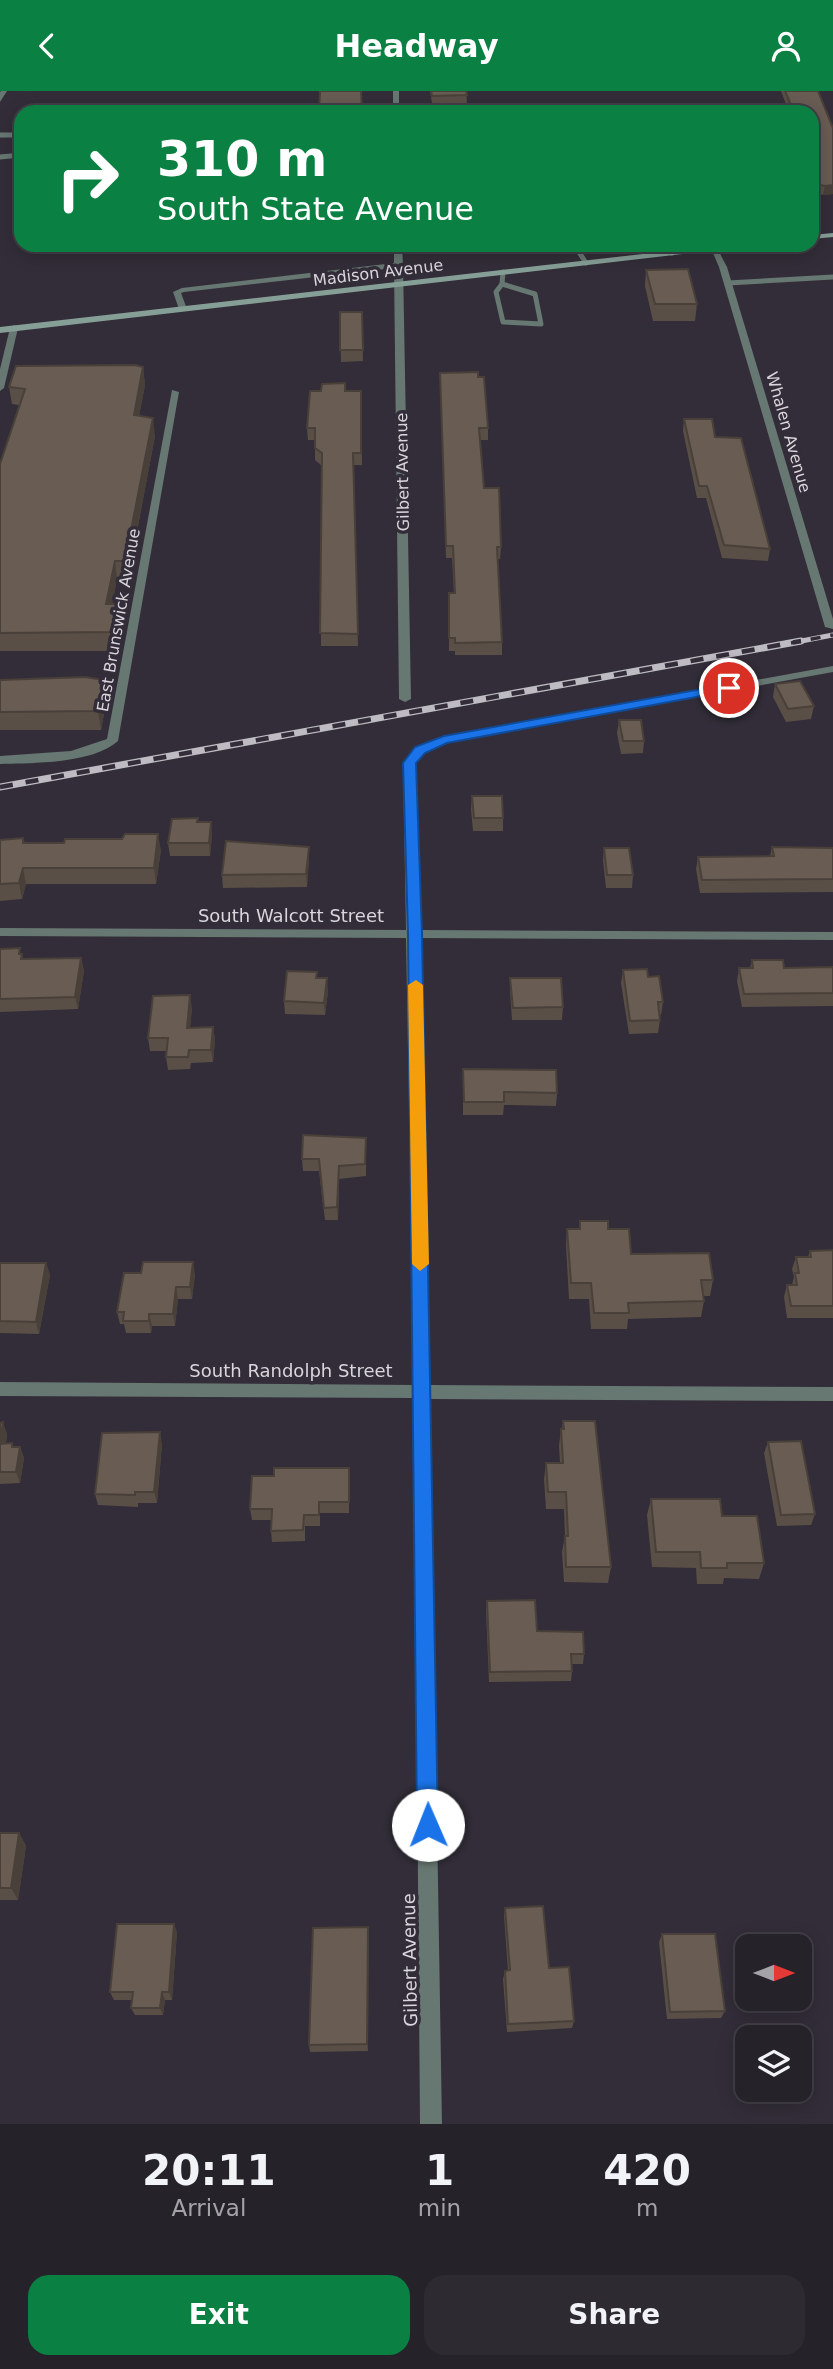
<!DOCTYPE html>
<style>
:root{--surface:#26222a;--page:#2e2a32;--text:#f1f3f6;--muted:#a4a4a8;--line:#423f47;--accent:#0b8043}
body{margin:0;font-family:"DejaVu Sans",sans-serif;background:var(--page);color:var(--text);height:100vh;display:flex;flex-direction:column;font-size:26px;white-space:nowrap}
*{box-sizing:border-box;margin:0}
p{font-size:23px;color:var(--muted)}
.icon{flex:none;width:38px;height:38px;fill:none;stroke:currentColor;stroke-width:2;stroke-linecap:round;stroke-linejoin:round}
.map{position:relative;height:2033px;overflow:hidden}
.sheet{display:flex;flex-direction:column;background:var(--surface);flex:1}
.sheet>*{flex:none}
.top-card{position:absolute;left:14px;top:14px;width:805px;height:147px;border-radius:21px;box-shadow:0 4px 18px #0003,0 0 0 2px var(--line);background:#0b8043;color:#fff;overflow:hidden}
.needle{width:46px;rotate:90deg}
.buttons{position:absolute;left:735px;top:1843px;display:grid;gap:14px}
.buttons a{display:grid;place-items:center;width:77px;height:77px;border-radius:14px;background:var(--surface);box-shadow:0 4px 18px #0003,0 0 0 2px var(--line);font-size:35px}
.pin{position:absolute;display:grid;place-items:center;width:60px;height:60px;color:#fff;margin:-30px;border:4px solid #fff;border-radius:50%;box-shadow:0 2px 7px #0007}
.me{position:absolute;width:77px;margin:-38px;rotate:359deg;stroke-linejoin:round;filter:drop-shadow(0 0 5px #0008)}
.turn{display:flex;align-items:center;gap:24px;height:147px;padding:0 28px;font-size:32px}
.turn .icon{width:91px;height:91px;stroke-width:2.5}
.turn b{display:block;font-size:49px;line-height:60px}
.eta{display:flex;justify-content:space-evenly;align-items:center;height:119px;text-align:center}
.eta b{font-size:42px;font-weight:800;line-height:49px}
.primary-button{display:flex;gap:14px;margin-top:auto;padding:14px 28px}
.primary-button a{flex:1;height:80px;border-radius:21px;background:var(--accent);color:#fff;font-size:28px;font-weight:800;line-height:80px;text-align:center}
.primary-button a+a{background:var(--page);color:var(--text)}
header{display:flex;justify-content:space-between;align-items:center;height:91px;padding:0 28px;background:var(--accent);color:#fff;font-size:32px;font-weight:800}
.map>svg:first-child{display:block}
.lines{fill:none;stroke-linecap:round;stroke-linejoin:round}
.lane{stroke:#677771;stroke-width:5}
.street{fill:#677771;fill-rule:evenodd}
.secondary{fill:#869f96;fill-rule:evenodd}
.rail-far1-casing{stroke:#bebbc2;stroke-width:5}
.rail-casing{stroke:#bebbc2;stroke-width:7}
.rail-far1{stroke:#322d38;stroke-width:3.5;stroke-dasharray:10;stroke-linecap:butt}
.rail{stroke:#322d38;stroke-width:4.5;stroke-dasharray:13;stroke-linecap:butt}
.wall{fill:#594f47}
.shaded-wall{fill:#49403a}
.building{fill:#685c53;stroke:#49403a;stroke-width:2}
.route{fill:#1a73e8;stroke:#114b97;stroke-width:2}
.slow{fill:#f59e0b}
.labels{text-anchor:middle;stroke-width:7;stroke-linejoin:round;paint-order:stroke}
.far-street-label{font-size:16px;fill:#d9d6dd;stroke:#322d38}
.street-label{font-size:18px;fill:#d9d6dd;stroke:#322d38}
</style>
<header><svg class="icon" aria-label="back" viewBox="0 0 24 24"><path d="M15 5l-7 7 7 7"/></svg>Headway<svg class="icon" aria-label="person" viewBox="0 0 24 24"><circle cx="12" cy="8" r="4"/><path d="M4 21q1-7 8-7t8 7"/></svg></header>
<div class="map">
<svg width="833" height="2033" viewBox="0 0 833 2033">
<rect width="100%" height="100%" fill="#322d38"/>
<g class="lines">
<!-- lane -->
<g class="lane">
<polyline points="0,44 21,44"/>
<polyline points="0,66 21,64"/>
<polyline points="578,154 577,158 586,172"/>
<polyline points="665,154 672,162"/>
<polyline points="728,192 833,186"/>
<polygon points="502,193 535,203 541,233 503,231 496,201"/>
<polyline points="502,193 503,181"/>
</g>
<!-- street -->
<g class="street">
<polygon points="1,0 7,0 0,11 0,1"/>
<rect x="393" y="0" width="6" height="21"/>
<polygon points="394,154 402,154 403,174 411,608 405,611 399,608 394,177 184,201 181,202 187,218 183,220 179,218 173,201 182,197 394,172"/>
<polygon points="710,155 716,155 727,176 833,528 833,538 825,536 719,176"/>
<polygon points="14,234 18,237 4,297 0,300 0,278 10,237"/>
<path d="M172,299L179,301L118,650C92,673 33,672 0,673V665L71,660L107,648Z"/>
<polygon points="833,575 833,581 447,652 424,661 415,673 419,839 833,841 833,849 419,847 430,1294 833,1296 833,1310 430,1308 442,2033 420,2033 414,1307 0,1305 0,1291 414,1294 406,847 0,845 0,837 406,839 403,672 416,657 444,646"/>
</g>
<!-- secondary -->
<g class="secondary">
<polygon points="833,142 833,146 812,148 812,144"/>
<polygon points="722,154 747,154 743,156 0,242 0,236"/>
</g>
<!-- rail-far1 casing -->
<g class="rail-far1-casing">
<polyline id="rail-far1" points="791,552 833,544"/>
</g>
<!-- rail casing -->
<g class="rail-casing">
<polyline id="rail" points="0,696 801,550"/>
</g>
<!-- rail-far1 -->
<use href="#rail-far1" class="rail-far1"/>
<!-- rail -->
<use href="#rail" class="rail"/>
</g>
<!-- wall -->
<g class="wall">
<polygon points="430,0 466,0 467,12 432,12"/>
<polygon points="781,0 818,0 833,103 823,104 815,102 812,95 812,21 789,21"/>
<polygon points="646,179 697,213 695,230 653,230 645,195"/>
<polygon points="340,221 362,221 363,270 341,271"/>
<polygon points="143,276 145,294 139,325 155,345 128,488 117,488 112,513 122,531 116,560 0,560 0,373 19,314 12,313 9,296"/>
<polygon points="440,282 478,286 488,337 488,349 480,349 484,397 501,456 500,468 498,468 502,551 502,564 455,564 455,560 449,560 449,502 454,502 452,467 446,467"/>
<polygon points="345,292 345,300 361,300 362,374 353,374 358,555 321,555 321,374 315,369 315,349 308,349 307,337 321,300"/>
<polygon points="684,328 715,346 770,458 768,470 722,467 706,407 697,407 683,340"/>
<polygon points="0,589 107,607 101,639 0,639"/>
<polygon points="775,593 814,615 811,628 786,631 773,606"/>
<polygon points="619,629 644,650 643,662 621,663 617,642"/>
<polygon points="472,705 503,727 503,740 473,740 471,718"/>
<polygon points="198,731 212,744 210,765 170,765 168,752"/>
<polygon points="23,747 25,752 161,759 156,793 26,793 22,808 0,810 0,749"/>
<polygon points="309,756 309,769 307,796 223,797 222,784"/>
<polygon points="772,756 833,757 833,801 700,802 696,778 698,766 770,765"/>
<polygon points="604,757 633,784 632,797 606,797 603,770"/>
<polygon points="0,858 22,863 23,868 81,867 84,880 78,918 0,921"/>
<polygon points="752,869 784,877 833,876 833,915 742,916 737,890 739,877 750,877"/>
<polygon points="623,879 648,886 663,911 661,924 659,924 660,929 658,942 629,943 621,892"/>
<polygon points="317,881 317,887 328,900 325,924 285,923 284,910"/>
<polygon points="510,887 563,916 562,929 512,929 510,900"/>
<polygon points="192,917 190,937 213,936 215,949 213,971 191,972 190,978 168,979 166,966 167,960 150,960 148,947"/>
<polygon points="463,978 557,1002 556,1015 504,1014 503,1024 463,1024"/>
<polygon points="366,1047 366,1085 339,1088 338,1129 325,1129 319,1080 303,1080 302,1068"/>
<polygon points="580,1130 608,1138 631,1163 713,1189 710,1205 703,1205 704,1210 701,1226 628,1228 627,1238 591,1238 589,1208 569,1208 566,1154 567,1138 579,1138"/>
<polygon points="833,1159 833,1227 787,1227 784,1206 787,1194 792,1194 794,1186 792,1178 796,1166 808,1166 810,1160"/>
<polygon points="0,1172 46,1172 50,1184 39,1243 0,1242"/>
<polygon points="195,1183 192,1208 178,1208 175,1235 152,1235 151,1242 126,1242 124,1233 120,1233 117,1221"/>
<polygon points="563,1330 611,1476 608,1492 564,1491 562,1461 565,1445 564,1418 546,1418 544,1388 546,1372 560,1372 559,1355 561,1338 562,1338"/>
<polygon points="0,1332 7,1343 6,1352 12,1352 14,1356 20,1356 24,1367 20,1392 0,1393"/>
<polygon points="768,1351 815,1423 811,1434 777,1435 764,1362"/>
<polygon points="162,1353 157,1412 138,1412 138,1416 98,1414 95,1403"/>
<polygon points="349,1377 349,1422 320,1422 320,1435 305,1435 305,1450 272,1451 271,1440 271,1429 252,1429 250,1418 274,1385"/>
<polygon points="651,1408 722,1425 764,1472 759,1488 724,1487 723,1493 697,1493 696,1477 652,1476 647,1424"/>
<polygon points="487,1510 537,1540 584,1563 583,1573 572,1573 572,1580 571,1590 489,1591 486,1520"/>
<polygon points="0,1742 19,1742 26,1755 18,1809 0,1809"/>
<polygon points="505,1817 549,1877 574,1930 572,1937 507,1941 503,1888 505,1880 508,1880 504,1825"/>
<polygon points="368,1836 368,1960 310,1961 309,1954"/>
<polygon points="177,1841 172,1909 165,1909 163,1924 135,1924 131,1917 132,1909 114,1909 110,1901"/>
<polygon points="662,1843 725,1920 721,1927 667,1928 659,1851"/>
</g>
<!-- shaded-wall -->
<g class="shaded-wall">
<polygon points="833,94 833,103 823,104 825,95"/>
<polygon points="143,276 145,294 136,342 134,324"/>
<polygon points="153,327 155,345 128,488 125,470"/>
<polygon points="115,470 117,488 109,531 106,513"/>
<polygon points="119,513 122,531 116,560 113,541"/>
<polygon points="104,589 107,607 101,639 98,620"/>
<polygon points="211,731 212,744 210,765 209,752"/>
<polygon points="158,743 161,759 156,793 154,777"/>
<polygon points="309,756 309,769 307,796 306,783"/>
<polygon points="23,777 26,793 22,808 19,792"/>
<polygon points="81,867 84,880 78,918 75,906"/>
<polygon points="327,887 328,900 325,924 324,912"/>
<polygon points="190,904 192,917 189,949 187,937"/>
<polygon points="213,936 215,949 213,971 211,959"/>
<polygon points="339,1075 339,1088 338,1129 337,1116"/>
<polygon points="193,1171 195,1183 192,1208 190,1196"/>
<polygon points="46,1172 50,1184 39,1243 36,1231"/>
<polygon points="176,1196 178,1208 175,1235 173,1223"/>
<polygon points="149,1223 152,1235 151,1242 149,1230"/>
<polygon points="3,1331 7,1343 4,1364 0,1353"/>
<polygon points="160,1341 162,1353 157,1412 154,1401"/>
<polygon points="20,1356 24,1367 20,1392 16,1381"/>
<polygon points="19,1742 26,1755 18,1809 11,1797"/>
<polygon points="174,1833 177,1841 172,1909 169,1901"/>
<polygon points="368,1836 369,1844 368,1960 367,1953"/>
<polygon points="162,1901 165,1909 163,1924 160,1917"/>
</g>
<!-- building -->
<g class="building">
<polygon points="320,0 361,0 362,21 319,21"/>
<polygon points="431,0 466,0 467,4 432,5"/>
<polygon points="785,0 818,0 833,37 833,94 825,95 816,93 812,82 812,67 813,67 812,64 812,21 794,21"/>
<polygon points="688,178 697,213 655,213 646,179"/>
<polygon points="340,221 362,221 363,259 340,259"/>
<polygon points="135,274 143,276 134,324 153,327 125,470 115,470 106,513 119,513 113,541 0,542 0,373 25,298 9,296 16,275"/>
<polygon points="478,281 478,286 484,286 488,337 479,337 484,397 499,397 501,456 497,456 502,551 455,552 455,547 449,547 449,502 455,502 453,455 446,455 440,282"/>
<polygon points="345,292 345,300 361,300 361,362 353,362 358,543 320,542 322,362 315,357 315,337 307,337 310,300 321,300 322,293"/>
<polygon points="684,328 712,328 715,346 741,347 770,458 724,454 707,395 699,395"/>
<polygon points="85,586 104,589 98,620 0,621 0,589"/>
<polygon points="800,590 814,615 788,618 775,593"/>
<polygon points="619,629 641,629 644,650 623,650"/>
<polygon points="472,705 502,705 503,727 474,727"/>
<polygon points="198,727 197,731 211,731 209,752 168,752 172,728"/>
<polygon points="125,743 158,743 154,777 23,777 19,792 0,793 0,749 23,747 23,752 64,752 65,748 122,748"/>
<polygon points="226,750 309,756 306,783 222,784"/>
<polygon points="772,756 833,757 833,788 702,789 698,766 774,765"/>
<polygon points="604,757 629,757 633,784 607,784"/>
<polygon points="20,857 19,863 22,863 21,868 81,867 75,906 0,908 0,858"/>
<polygon points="752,869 783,869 784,877 833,876 833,902 744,903 739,877 753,877"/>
<polygon points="647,878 648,886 659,885 663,911 658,911 660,929 630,930 623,879"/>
<polygon points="287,880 317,881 316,887 327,887 324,912 284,910"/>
<polygon points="510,887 561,887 563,916 513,917"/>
<polygon points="190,904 187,937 213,936 211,959 189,959 188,966 166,966 168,947 148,947 153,905"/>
<polygon points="463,978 556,979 557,1002 504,1001 504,1011 464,1011"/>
<polygon points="303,1044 366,1047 365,1073 339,1075 337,1116 324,1117 319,1068 302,1068"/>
<polygon points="580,1130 608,1130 608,1138 629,1138 631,1163 709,1162 713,1189 701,1189 704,1210 628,1212 629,1222 594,1222 591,1192 571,1192 567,1138 580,1138"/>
<polygon points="833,1159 833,1215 791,1215 787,1194 797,1194 795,1182 799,1182 796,1166 811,1166 810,1160"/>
<polygon points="143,1171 193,1171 190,1196 176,1196 173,1223 149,1223 149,1230 123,1230 124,1221 117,1221 124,1182 141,1182"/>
<polygon points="0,1172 46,1172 36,1231 0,1230"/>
<polygon points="563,1330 595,1330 611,1476 566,1476 565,1445 568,1445 566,1401 548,1401 546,1372 563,1372 561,1338 564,1338"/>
<polygon points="3,1331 0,1351 0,1332"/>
<polygon points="160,1341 154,1401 135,1401 135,1404 95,1403 102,1342"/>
<polygon points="801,1350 815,1423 781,1424 768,1351"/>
<polygon points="12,1352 12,1356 20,1356 16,1381 0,1381 0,1353"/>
<polygon points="274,1377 349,1377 349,1411 319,1411 319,1424 304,1424 303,1439 271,1440 272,1418 250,1418 252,1385 274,1385"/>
<polygon points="651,1408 720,1408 722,1425 757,1425 764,1472 727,1472 727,1477 701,1477 700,1461 656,1461"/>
<polygon points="535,1509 537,1540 583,1541 584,1563 571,1563 572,1580 490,1581 487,1510"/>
<polygon points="0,1742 19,1742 11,1797 0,1797"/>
<polygon points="543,1815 549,1877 569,1876 574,1930 508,1933 505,1880 510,1879 505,1817"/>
<polygon points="117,1833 174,1833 169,1901 162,1901 160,1917 131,1917 133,1901 110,1901"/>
<polygon points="368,1836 367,1953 309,1954 313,1837"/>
<polygon points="662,1843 715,1843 725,1920 670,1921"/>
</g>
<!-- route -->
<polygon class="route" points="729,593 735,597 734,599 447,652 425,662 416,672 422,843 438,1734 435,1742 428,1745 420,1742 417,1734 408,843 403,672 415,656 444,645"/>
<!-- slow -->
<polygon class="slow" points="416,889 423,894 429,1173 420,1180 412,1173 408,894"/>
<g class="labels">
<!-- far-street labels -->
<g class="far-street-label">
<text transform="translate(378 181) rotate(-7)" y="6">Madison Avenue</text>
<text transform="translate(789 341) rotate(74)" y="6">Whalen Avenue</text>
<text transform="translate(402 381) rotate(-91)" y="6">Gilbert Avenue</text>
<text transform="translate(118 529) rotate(-80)" y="6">East Brunswick Avenue</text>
</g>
<!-- street labels -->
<g class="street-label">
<text x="291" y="831">South Walcott Street</text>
<text x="291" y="1286">South Randolph Street</text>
<text transform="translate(410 1869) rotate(-91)" y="6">Gilbert Avenue</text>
</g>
</g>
</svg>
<div class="buttons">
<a><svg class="needle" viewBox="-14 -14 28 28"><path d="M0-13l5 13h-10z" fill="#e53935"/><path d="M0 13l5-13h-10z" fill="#a4a4a8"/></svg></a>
<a><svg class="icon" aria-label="layers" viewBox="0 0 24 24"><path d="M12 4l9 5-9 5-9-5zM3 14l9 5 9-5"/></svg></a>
</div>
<div class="pin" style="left:729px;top:597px;background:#d93025"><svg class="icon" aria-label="arrive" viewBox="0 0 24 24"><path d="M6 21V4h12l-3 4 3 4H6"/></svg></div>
<svg class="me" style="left:428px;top:1734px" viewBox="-20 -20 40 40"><circle r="19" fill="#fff"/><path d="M0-13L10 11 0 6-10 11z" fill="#1a73e8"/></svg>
<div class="top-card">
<div class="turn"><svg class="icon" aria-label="right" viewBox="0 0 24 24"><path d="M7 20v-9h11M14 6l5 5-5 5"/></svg><div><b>310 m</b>South State Avenue</div></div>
</div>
</div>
<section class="sheet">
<div class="eta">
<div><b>20:11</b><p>Arrival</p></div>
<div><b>1</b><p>min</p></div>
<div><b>420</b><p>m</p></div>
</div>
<div class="primary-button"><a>Exit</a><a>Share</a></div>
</section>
